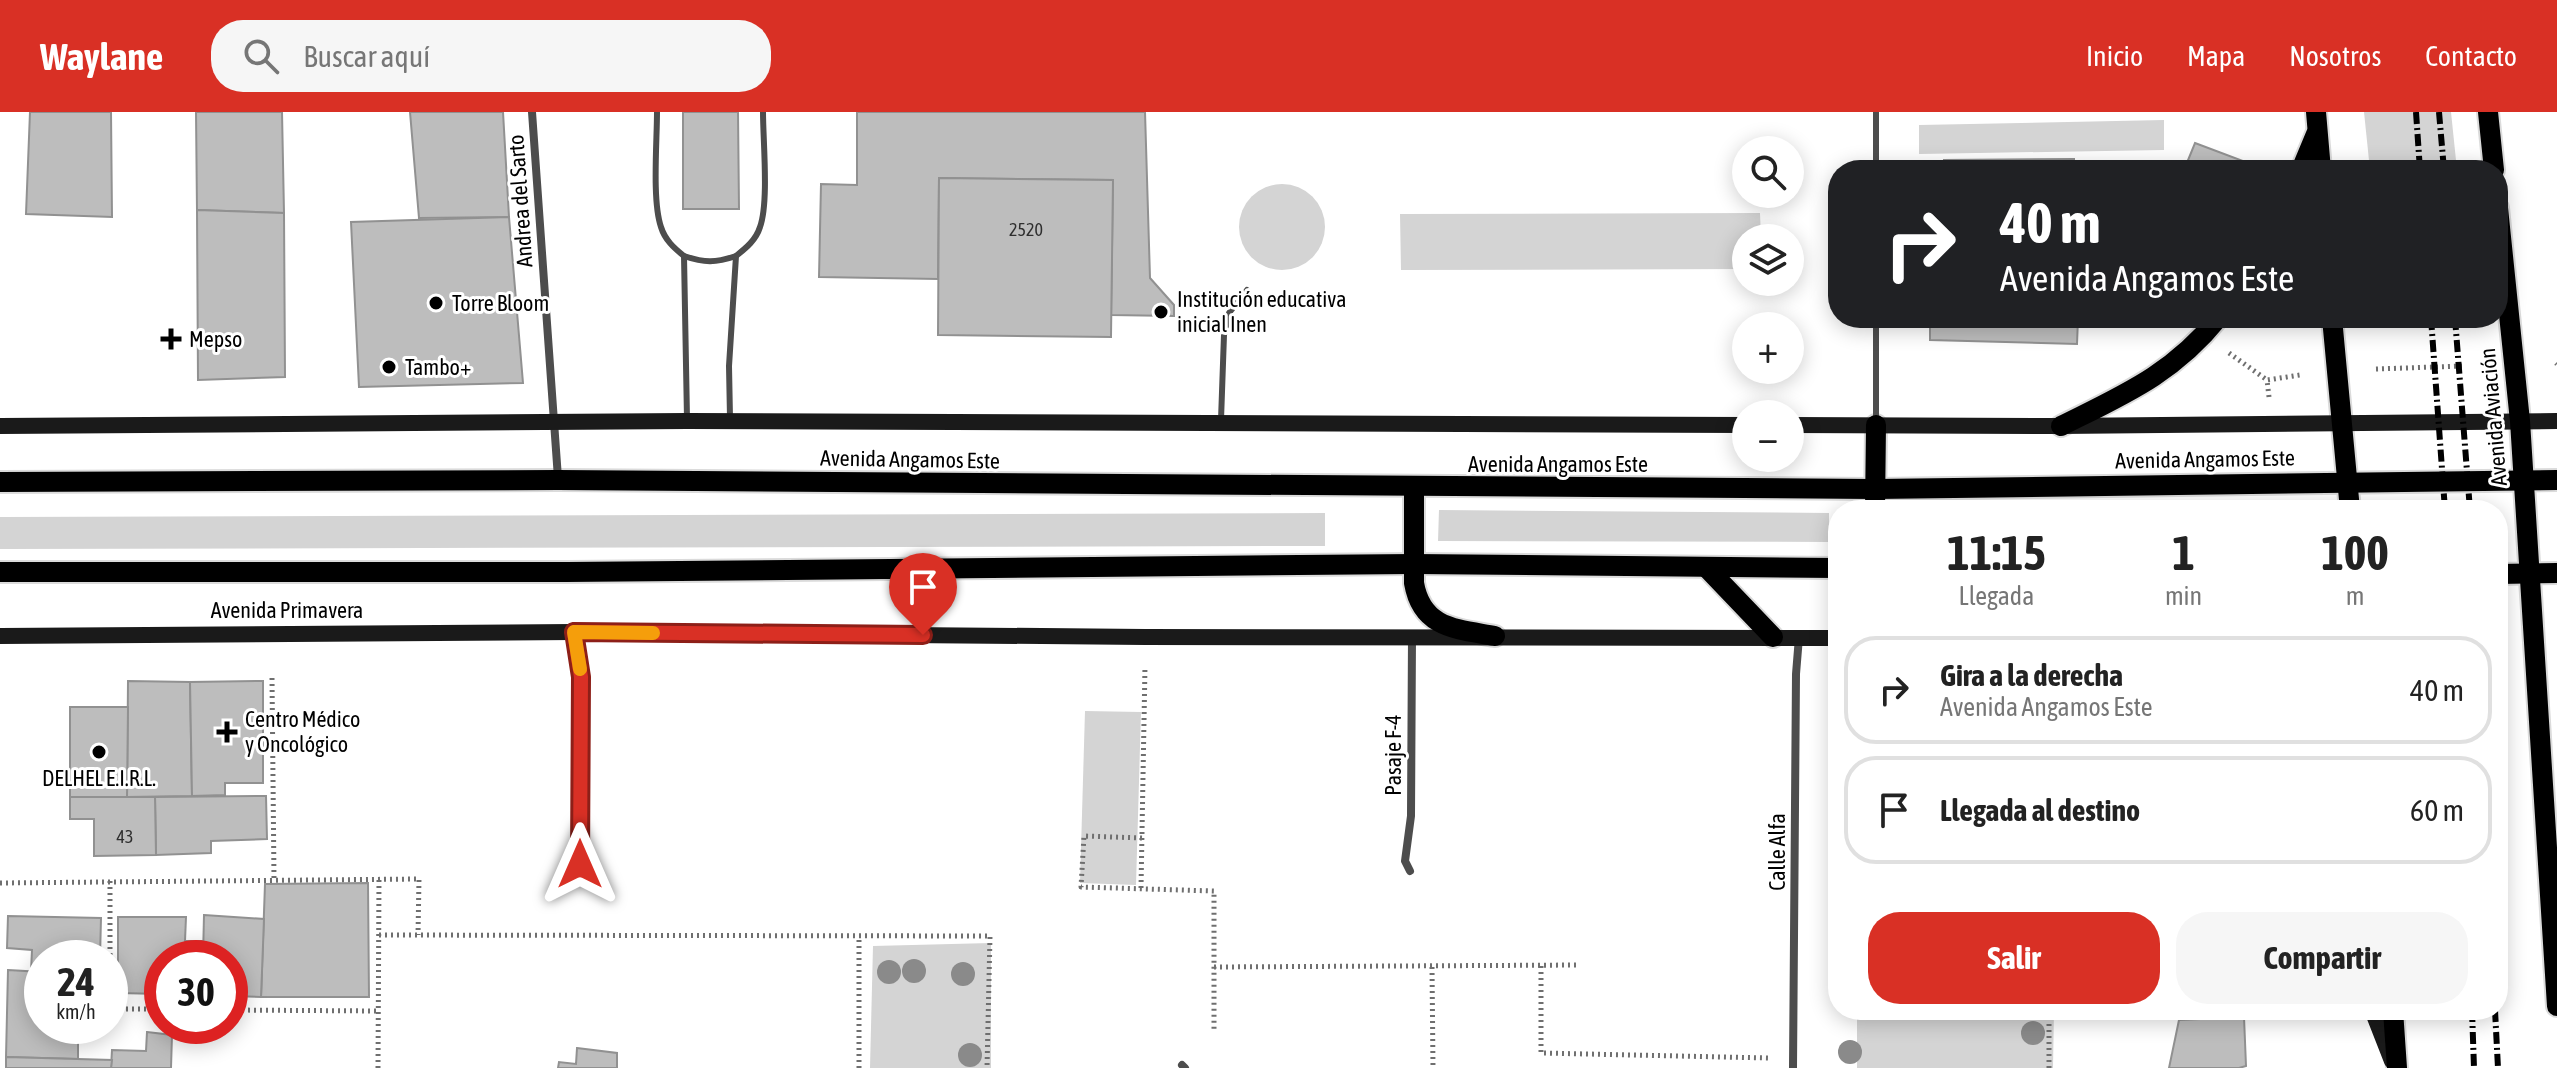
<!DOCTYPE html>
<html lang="es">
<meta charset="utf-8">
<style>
:root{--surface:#fff;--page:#f6f6f6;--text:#222;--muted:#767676;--line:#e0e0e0;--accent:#d93025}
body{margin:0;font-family:"Asap Condensed",sans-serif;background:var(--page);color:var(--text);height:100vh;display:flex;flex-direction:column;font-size:30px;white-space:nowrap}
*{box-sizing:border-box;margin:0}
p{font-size:26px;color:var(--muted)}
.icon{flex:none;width:44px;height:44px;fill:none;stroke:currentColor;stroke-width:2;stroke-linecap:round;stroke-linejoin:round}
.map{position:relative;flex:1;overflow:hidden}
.details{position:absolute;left:1828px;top:388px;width:680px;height:520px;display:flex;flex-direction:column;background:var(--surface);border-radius:32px;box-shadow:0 4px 20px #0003}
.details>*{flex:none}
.banner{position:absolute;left:1828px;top:48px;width:680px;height:168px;border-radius:32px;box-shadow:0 4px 20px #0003;background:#202124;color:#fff;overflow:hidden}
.fabs{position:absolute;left:1732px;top:24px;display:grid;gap:16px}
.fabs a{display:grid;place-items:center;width:72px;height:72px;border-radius:50%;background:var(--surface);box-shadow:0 4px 20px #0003;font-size:40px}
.speed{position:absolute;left:24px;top:828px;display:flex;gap:16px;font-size:40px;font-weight:700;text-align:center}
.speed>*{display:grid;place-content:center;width:104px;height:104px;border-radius:50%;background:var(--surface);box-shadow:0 4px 20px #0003;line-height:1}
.speed small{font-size:20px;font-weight:400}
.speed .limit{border:12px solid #d22;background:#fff;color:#111}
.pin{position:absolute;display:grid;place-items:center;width:68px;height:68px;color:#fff;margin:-82px -34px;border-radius:50% 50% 50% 0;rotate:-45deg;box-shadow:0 0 8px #0007}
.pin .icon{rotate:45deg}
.me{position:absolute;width:88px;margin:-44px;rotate:0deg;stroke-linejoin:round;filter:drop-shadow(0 0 6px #0008)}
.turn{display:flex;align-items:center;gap:28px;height:168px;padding:0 40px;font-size:36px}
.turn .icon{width:104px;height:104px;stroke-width:2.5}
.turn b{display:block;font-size:56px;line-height:68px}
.eta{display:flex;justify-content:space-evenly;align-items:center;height:136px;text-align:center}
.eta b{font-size:48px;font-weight:700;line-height:56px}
.primary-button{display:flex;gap:16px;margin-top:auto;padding:16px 40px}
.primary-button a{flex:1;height:92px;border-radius:32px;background:var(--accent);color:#fff;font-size:32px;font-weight:700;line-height:92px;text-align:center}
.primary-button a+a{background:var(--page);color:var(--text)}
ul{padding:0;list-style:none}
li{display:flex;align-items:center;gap:24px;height:108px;margin:0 16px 12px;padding:0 24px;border:4px solid var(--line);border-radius:32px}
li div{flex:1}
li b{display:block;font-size:30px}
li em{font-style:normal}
header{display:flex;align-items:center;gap:48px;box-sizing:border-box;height:112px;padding:0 40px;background:var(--accent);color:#fff}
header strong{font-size:38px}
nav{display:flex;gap:44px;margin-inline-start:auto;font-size:28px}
.search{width:560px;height:72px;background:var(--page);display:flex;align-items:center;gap:20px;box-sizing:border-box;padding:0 28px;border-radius:32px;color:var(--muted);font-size:30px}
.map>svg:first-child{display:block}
.green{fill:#d4d4d4}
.building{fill:#bdbdbd;stroke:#919191;stroke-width:2}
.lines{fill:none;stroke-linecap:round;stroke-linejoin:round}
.primary-casing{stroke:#dbdbdb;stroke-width:24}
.path{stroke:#6f6f6f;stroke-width:5;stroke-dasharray:2 4;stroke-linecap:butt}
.service{stroke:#4d4d4d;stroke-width:6}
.minor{stroke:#4d4d4d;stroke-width:8}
.secondary{stroke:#1a1a1a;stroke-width:16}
.primary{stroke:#000;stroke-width:20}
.rail{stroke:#000;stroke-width:6;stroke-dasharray:12 4 2 4;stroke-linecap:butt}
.tree{fill:#8a8a8a}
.route-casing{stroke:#8d1f18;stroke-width:20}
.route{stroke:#d93025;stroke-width:14}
.slow{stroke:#f59e0b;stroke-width:14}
.poi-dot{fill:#000;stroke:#fff;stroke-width:3}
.labels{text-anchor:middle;stroke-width:6;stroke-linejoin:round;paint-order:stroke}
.number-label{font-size:18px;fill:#2f2f2f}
.street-label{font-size:22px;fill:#000;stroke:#fff}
.poi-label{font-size:22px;fill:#000;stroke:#fff;text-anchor:start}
</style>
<header>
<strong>Waylane</strong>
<div class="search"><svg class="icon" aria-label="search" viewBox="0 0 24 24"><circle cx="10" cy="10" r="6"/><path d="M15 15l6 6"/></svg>Buscar aquí</div>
<nav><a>Inicio</a><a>Mapa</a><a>Nosotros</a><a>Contacto</a></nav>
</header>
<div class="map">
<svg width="2557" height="956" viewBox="0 0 2557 956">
<rect width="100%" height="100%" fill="#fff"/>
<!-- green -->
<g class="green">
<polygon points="2364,0 2451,0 2457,58 2370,58"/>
<polygon points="2164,8 2164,38 1919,42 1919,13"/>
<circle cx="1282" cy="115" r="43"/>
<polygon points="1760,101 1761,126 1746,126 1746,157 1401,158 1400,102"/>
<polygon points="2248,389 2248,398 1908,396"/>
<polygon points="1439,398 1829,401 1829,430 1438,429"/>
<polygon points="1325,401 1325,434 0,437 0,405"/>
<polygon points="1085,599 1141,600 1136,773 1080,771"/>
<polygon points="991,831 991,956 870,956 873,834"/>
<polygon points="1857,898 2054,898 2053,956 1857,956"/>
</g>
<!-- building -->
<g class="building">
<polygon points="30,0 111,0 112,105 26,102"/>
<polygon points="196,0 282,0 284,101 197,98"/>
<polygon points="410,0 503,0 509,105 419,106"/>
<polygon points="683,0 738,0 739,97 683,97"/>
<polygon points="857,0 1145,0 1150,166 1174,193 1174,204 1111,203 1113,68 939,66 938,167 819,165 821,72 857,73"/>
<polygon points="2195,31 2243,49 2239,58 2184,58"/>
<polygon points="2074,47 2074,58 1944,58 1944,48"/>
<polygon points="939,66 1113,68 1111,225 938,223"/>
<polygon points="197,98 284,101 285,265 198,268"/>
<polygon points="509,105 523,271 359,275 351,110"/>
<polygon points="1930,206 2078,206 2077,232 1930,228"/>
<polygon points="128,569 190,570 192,684 127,685"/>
<polygon points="263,569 263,671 225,671 225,683 192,684 190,570"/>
<polygon points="70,595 128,595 127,685 70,685"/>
<polygon points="266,684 267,727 211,729 211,741 156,743 155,685"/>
<polygon points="70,685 155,685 156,743 94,744 94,707 70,707"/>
<polygon points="368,771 369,885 261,885 265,772"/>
<polygon points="204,803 264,807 261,885 230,884 230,846 203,846"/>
<polygon points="8,804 101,806 100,846 42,846 42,860 31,859 32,838 7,836"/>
<polygon points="118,805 186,805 185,829 203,829 203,846 162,846 162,882 118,881"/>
<polygon points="8,858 42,860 42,914 78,914 78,947 6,945"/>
<polygon points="2244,905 2246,954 2239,956 2169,956 2179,908"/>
<polygon points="147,920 172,923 171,956 111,956 112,938 146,939"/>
<polygon points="577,936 617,941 617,956 558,956 559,950 576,952"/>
<polygon points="6,945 112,948 111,956 6,956"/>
</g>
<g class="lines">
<!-- primary casing -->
<g class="primary-casing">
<g id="primary">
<polyline points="2316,0 2321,58"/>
<polyline points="2488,0 2494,58"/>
<polyline points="2301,58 2316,22"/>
<polyline points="2498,96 2520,309 2557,894"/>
<polyline points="2332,206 2350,398"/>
<path d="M2061,314C2123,283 2173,262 2218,206"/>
<polyline points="0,370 558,368 1875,377 2557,368"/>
<path d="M1414,375V471C1422,517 1457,517 1495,524"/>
<polyline points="1875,398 1876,313"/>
<polyline points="1707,456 1773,525"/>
<polyline points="0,460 567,460 1414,452 1838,456"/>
<polyline points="2498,462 2557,461"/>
<polyline points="2393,898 2397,956"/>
</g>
</g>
<!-- path -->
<g class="path">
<polyline points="2229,241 2267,268"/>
<polyline points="2556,251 2557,252"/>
<polyline points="2376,257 2464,254"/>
<polyline points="2269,285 2267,268 2300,263"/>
<polyline points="272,566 274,767"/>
<polyline points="1142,726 1084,724 1081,775 1214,779 1214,918"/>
<polyline points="110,769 110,897 162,897"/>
<polyline points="0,771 419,767 418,823"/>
<polyline points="1141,776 1145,554"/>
<polyline points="379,823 990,824 987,956"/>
<polyline points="1541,854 1541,941 1769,946"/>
<polyline points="1214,855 1579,853"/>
<polyline points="1432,855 1433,956"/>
<polyline points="230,898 378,899"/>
<polyline points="378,956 379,766"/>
<polyline points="859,956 859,824"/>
<polyline points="2049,956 2049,898"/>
</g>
<!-- service -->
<g class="service">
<path d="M657,0C657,30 652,89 661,115C665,128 674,136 684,144L687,307"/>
<polyline points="1876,0 1876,58"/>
<path d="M684,144C704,151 716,151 736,144"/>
<polyline points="1876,206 1876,309"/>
<path d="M730,306L729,254L736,144C746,136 756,128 760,115C769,90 763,29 763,0"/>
<polyline points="1221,308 1224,223 1229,201 1247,178"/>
</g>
<!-- minor -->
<g class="minor">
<polyline points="532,0 558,366"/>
<polyline points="574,520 581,565 580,752"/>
<polyline points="1410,759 1405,749 1411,704 1412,525"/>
<polyline points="1182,953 1185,956"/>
<polyline points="1793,956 1796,562 1799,525"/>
</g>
<!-- secondary -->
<g class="secondary">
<polyline points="1790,313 2061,314 2557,309"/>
<polyline points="0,314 687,309 1746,313"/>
<polyline points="0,524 574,520 1145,525 1838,526"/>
<polyline points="2372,898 2392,949"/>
</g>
<!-- primary -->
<use href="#primary" class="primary"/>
<!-- rail -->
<g class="rail">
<polyline points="2416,0 2420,58"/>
<polyline points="2439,0 2444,58"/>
<polyline points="2431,206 2445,398"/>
<polyline points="2455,206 2470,398"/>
<polyline points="2472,898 2474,956"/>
<polyline points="2495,898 2498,956"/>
</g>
</g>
<!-- trees -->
<g class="tree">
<circle cx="914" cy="859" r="12"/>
<circle cx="889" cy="860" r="12"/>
<circle cx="963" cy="862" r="12"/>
<circle cx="2033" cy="921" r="12"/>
<circle cx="1850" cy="940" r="12"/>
<circle cx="970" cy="943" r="12"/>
</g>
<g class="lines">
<!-- route casing -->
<g class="route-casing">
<polyline id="route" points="580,752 581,565 574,520 923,523"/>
</g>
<!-- route -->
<use href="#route" class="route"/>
<!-- slow -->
<polyline class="slow" points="580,557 574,520 653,521"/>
</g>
<!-- markers -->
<g class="poi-dot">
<circle cx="436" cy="191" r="8"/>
<circle cx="1161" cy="200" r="8"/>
<path d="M167 215h8v8h8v8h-8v8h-8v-8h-8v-8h8z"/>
<circle cx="389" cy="255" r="8"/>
<path d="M223 608h8v8h8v8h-8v8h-8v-8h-8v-8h8z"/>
<circle cx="99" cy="640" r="8"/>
</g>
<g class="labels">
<!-- number labels -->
<g class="number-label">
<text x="1026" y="124">2520</text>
<text x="125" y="731">43</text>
</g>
<!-- street labels -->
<g class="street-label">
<text transform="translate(520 89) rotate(-94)" y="8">Andrea del Sarto</text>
<text transform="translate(2493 305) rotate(-95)" y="8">Avenida Aviación</text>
<text transform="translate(910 347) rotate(1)" y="8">Avenida Angamos Este</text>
<text transform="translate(2205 347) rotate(-1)" y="8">Avenida Angamos Este</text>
<text x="1558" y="360">Avenida Angamos Este</text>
<text x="287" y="506">Avenida Primavera</text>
<text transform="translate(1393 643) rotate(-90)" y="8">Pasaje F-4</text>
<text transform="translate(1777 740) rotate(-90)" y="8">Calle Alfa</text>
</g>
<!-- poi labels -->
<g class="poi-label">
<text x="1177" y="195">Institución educativa<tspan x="1177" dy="25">inicial Inen</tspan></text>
<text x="452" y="199">Torre Bloom</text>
<text x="189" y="235">Mepso</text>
<text x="405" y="263">Tambo+</text>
<text x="245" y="615">Centro Médico<tspan x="245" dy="25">y Oncológico</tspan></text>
<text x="99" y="674" text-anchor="middle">DELHEL E.I.R.L.</text>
</g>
</g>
</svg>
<div class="fabs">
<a><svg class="icon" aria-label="search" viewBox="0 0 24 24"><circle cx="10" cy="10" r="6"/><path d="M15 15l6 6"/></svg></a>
<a><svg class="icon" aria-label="layers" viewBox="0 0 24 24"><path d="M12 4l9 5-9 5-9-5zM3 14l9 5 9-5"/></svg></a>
<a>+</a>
<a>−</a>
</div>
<div class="speed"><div>24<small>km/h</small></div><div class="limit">30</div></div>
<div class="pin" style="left:923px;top:523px;background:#d93025"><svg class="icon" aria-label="arrive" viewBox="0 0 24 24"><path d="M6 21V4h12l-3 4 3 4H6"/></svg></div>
<svg class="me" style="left:580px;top:752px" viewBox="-20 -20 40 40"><path d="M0-17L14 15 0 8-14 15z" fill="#d93025" stroke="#fff" stroke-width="4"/></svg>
<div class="banner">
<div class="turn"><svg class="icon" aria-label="right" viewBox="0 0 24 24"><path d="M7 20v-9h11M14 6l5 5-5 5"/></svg><div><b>40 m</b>Avenida Angamos Este</div></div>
</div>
<section class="details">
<div class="eta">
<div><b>11:15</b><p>Llegada</p></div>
<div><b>1</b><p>min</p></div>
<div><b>100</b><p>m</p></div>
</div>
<ul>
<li><svg class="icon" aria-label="right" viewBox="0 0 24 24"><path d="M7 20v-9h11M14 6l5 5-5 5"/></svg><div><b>Gira a la derecha</b><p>Avenida Angamos Este</p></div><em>40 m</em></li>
<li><svg class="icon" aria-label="arrive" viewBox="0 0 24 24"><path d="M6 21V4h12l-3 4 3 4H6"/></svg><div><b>Llegada al destino</b></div><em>60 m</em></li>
</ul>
<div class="primary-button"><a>Salir</a><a>Compartir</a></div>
</section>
</div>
